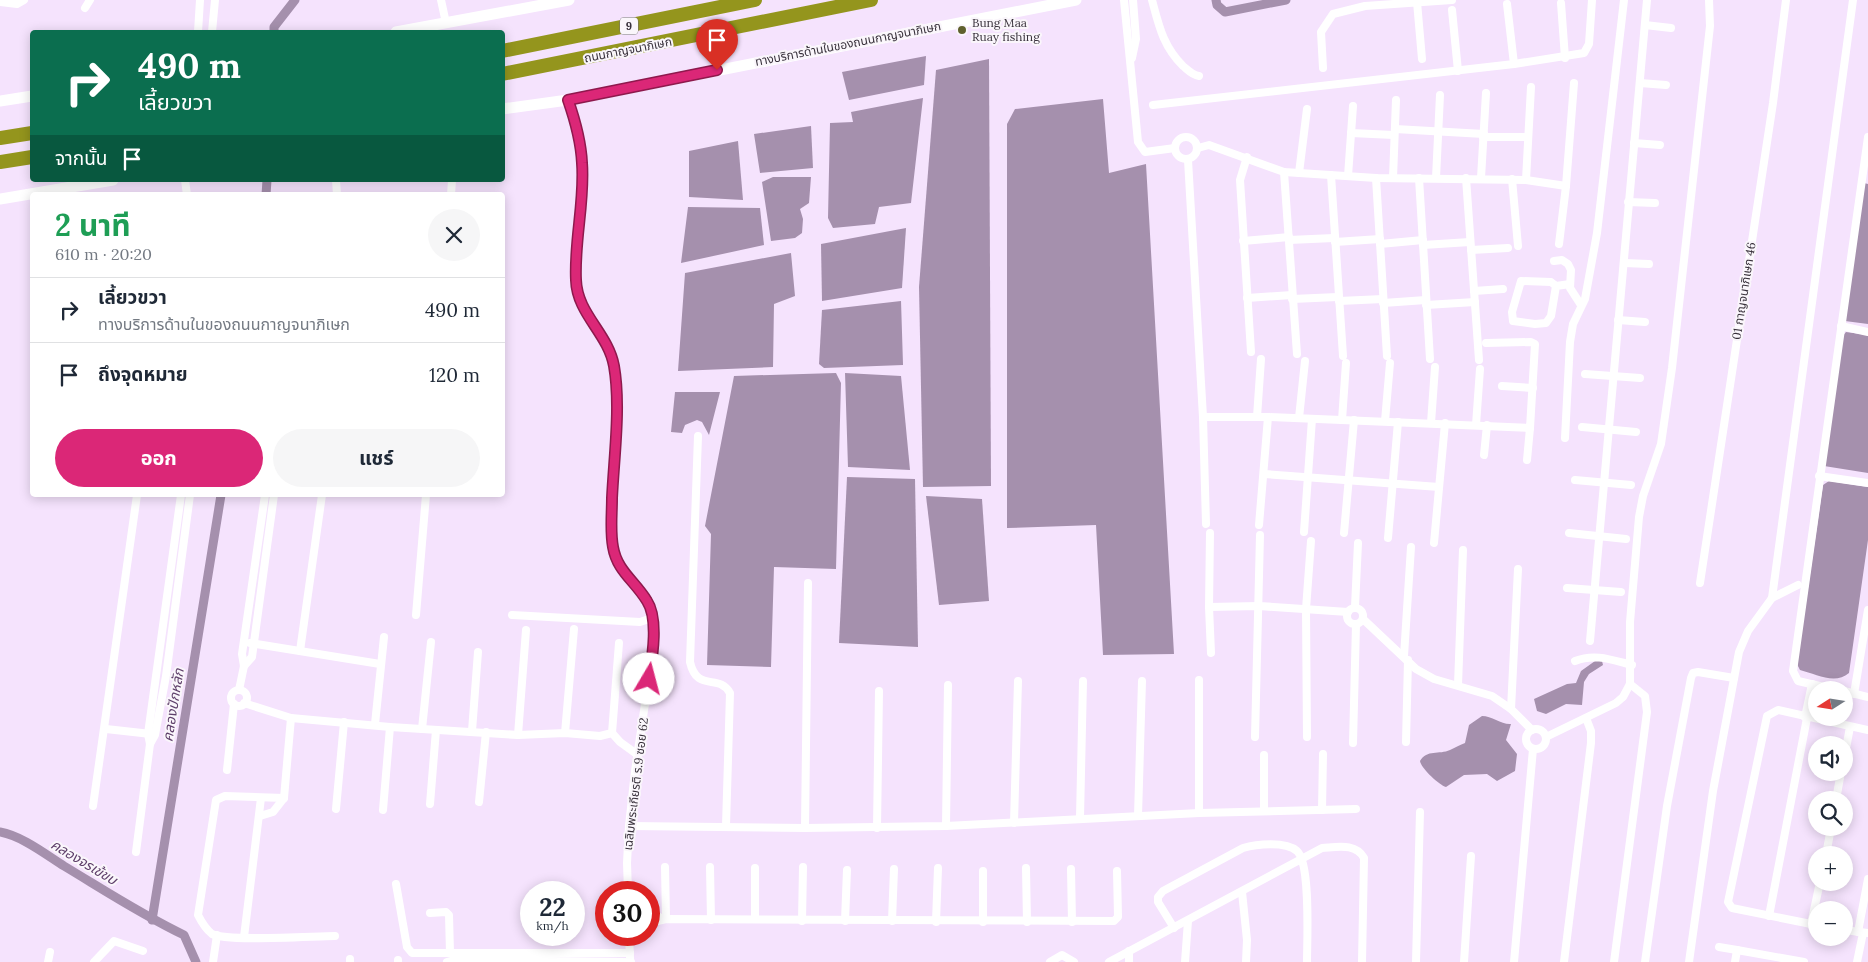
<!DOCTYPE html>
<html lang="th">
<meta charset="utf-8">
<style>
:root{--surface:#fff;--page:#f6f6f7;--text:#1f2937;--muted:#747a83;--line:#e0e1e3;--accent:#db2777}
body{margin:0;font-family:Lora,"Noto Sans Thai",serif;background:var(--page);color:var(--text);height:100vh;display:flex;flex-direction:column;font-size:19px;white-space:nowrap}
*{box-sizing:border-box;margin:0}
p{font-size:16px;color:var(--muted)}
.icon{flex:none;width:28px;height:28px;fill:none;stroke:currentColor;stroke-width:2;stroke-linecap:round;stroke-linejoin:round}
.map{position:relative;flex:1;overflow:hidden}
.details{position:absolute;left:30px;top:192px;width:475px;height:305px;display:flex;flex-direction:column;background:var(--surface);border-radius:5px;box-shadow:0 2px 12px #0003}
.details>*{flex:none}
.top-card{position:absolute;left:30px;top:30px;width:475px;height:152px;border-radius:5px;box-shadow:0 2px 12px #0003;background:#0b6e4f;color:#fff;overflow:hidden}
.needle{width:32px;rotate:258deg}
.controls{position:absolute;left:1808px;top:681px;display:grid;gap:10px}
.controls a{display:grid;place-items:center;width:45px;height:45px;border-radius:50%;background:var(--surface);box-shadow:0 2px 12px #0003;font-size:25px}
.speed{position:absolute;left:520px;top:881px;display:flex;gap:10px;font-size:25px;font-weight:700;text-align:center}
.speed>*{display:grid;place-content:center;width:65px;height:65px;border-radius:50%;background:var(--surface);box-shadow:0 2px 12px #0003;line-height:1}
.speed small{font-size:12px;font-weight:400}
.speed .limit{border:8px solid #d22;background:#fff;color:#111}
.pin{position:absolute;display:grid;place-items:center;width:42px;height:42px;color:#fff;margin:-51px -21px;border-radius:50% 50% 50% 0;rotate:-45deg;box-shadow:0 0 5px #0007}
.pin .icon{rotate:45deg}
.me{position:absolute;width:55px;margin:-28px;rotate:8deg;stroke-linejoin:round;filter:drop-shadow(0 0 4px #0008)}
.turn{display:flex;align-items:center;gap:18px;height:105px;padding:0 25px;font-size:22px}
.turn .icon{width:65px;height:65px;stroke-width:2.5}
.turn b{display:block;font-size:35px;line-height:42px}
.then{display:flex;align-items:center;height:48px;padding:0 25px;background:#0003;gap:10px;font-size:19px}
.round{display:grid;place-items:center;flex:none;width:52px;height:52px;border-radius:26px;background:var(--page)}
.summary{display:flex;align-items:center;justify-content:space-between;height:85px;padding:0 25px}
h1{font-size:30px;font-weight:700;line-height:38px;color:#1e9e55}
.cta{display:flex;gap:10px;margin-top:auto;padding:10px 25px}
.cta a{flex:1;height:58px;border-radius:30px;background:var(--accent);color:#fff;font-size:20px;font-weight:700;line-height:58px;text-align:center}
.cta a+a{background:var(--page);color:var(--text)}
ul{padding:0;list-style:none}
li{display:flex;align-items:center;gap:15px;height:65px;padding:0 25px;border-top:1px solid var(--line)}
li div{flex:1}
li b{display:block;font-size:19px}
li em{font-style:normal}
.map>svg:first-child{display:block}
.water{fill:#a590ad}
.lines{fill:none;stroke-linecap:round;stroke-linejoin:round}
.canal{stroke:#a590ad;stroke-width:9}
.street{stroke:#fff;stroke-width:8}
.secondary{stroke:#fff;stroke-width:11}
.highway{stroke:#94951d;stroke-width:14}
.route-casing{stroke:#8e194d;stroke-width:12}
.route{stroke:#db2777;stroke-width:9}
.poi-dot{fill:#5f602d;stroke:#faf6fb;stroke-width:2}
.labels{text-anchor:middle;stroke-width:4;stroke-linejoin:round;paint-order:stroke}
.shield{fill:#faf6fb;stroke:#726c75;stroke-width:1}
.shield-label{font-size:11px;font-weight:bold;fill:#38313b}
.poi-label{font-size:12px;fill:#38313b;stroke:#faf6fb;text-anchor:start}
.street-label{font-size:12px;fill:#38313b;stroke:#faf6fb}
.water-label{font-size:14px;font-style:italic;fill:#5f406b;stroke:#faf6fb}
</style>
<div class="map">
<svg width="1868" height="962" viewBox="0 0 1868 962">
<rect width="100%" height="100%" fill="#f5e3fd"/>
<!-- water -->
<g class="water">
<polygon points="926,56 924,85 849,100 842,72"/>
<polygon points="989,59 991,486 923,487 919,287 936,70"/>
<polygon points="923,98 911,203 879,207 875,224 833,228 828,218 830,123 853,122 851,112"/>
<polygon points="1103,99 1109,173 1146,164 1174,654 1103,655 1096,525 1007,528 1007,124 1015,109"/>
<polygon points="811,126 813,168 760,173 754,134"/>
<polygon points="738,141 743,200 689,197 689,151"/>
<polygon points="773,177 811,177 809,203 800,209 803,219 802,233 795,238 771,241 762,182"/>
<polygon points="1864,183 1868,184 1868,324 1845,321"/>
<polygon points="688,207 760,208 764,245 681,263"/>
<polygon points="906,228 902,288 822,301 821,244"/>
<polygon points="791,253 795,296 774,304 773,367 678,371 685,273"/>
<polygon points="901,301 903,365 824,368 819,364 822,310"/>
<polygon points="1846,332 1868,335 1868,473 1824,466 1842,337"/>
<polygon points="836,373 841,383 836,569 774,567 771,667 707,665 711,534 705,526 734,376"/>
<polygon points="845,373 901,376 910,470 848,467"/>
<polygon points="675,392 720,392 709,435 702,422 697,420 685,425 682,433 671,432"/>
<polygon points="847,477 915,479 918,647 839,643"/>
<path d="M1829,481L1868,487V540L1849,673C1835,685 1816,674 1800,670L1797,664L1823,485Z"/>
<polygon points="926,496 982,499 989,601 939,605"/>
<polygon points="1595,661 1602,661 1603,665 1589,674 1584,682 1582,705 1566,704 1546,714 1537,711 1534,699 1567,684 1576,683 1581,671"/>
<path d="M1482,716C1492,716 1502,725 1511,724L1506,740L1517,754L1515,771L1497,781L1487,774L1464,775L1446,787C1439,785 1421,768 1420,761C1427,749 1439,755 1450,750C1455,748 1459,745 1465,743L1469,725Z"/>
</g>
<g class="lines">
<!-- canal -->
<g class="canal">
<polyline points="1216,0 1217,5 1225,12 1286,0"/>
<polyline points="274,32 274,27 295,0"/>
<polyline points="266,195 267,180"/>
<path d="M0,832C22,836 45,854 64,866C104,890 142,915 184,935L196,962"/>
<polyline points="152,920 221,495"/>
</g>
<!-- street -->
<g class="street">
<polyline points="441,0 446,23"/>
<polyline points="1124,0 1138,142 1145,152 1175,148"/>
<path d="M1152,0C1159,26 1163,46 1183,66C1188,70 1192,75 1199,76"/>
<polyline points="0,2 17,4 24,0"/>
<polyline points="1417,2 1422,59"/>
<polyline points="1561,3 1565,58"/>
<polyline points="1507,4 1514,64"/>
<polyline points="85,8 90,0"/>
<polyline points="1452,10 1458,71"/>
<polyline points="1645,25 1671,28"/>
<polyline points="198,32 200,0"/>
<polyline points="212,32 215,0"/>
<polyline points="1132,58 1136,39 1133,0"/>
<polyline points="1323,68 1321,32 1333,14 1365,6 1452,0"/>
<polyline points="1640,83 1666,85"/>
<polyline points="568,100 577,129 583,163 576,261 577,294 581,305 606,343 614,364 616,392 611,535 617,562 648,602 652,618 653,650 635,771 629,826 627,863 628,892"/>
<polyline points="1153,105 1514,64 1584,53 1589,44 1592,0"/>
<polyline points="1395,129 1484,134"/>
<polyline points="1351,133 1394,135"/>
<circle cx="1186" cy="148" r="11"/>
<polyline points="1483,137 1528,137"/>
<polyline points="1634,143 1660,145"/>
<polyline points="1198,148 1209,145 1284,172 1376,178 1526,180 1566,186 1559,244"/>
<polyline points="1247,157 1240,180 1251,352"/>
<polyline points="1188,160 1203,417 1206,524"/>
<polyline points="1284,172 1297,354"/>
<polyline points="1299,173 1307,109"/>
<polyline points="1331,175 1343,356"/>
<polyline points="1348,176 1353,106"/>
<polyline points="1376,178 1387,356"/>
<polyline points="1393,178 1396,100"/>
<polyline points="1419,178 1430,359"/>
<polyline points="1436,178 1440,95"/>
<polyline points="1466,178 1479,360"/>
<polyline points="1481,178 1486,93"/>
<polyline points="1512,179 1518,246"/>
<polyline points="185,180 187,195"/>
<polyline points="336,180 337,195"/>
<polyline points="1526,180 1531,87"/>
<polyline points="1566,186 1574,83"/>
<polyline points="451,195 452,180"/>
<polyline points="1628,202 1655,203"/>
<polyline points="1289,240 1334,238"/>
<polyline points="1243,241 1289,237"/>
<polyline points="1335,242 1380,239"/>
<polyline points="1380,244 1423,240"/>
<polyline points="1423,245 1470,242"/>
<polyline points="1471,250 1508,248"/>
<polyline points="1554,261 1562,260 1568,264 1571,270 1570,288 1581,305"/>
<polyline points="1624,263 1649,264"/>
<polyline points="1556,286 1551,282 1521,281 1512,312 1513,321 1535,324 1546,323 1551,316 1556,286 1570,284"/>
<polyline points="1474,291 1503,289"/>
<polyline points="1247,298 1292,295"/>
<polyline points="1292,299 1338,297"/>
<polyline points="1339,301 1383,299"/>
<polyline points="1383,303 1426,300"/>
<polyline points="1426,305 1475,302"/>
<polyline points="1618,320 1645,322"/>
<polyline points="1841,326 1868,332"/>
<polyline points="1585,374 1640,378"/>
<polyline points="1502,386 1533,388"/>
<polyline points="1203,417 1268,417 1530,428 1535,344 1531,342 1486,343"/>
<polyline points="1257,417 1261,359"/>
<polyline points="1299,418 1305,361"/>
<polyline points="1342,420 1346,363"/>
<polyline points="1385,421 1390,363"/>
<polyline points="1431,423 1435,367"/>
<polyline points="1476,425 1480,369"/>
<polyline points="1582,427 1636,432"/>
<path d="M698,436L690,662C697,693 719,673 730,693L726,826"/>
<polyline points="1565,438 1570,342 1573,324 1585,299 1597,233 1624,0"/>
<polyline points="1484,455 1487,425"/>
<polyline points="1527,460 1530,428"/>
<polyline points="1264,474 1439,487"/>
<polyline points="1819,476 1868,483"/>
<polyline points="1575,480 1631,485"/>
<polyline points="1259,525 1268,417"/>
<polyline points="1304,532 1312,419"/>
<polyline points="1210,533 1209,607 1211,653"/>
<polyline points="1344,533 1354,420"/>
<polyline points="1569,533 1626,539"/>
<polyline points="1388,538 1398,422"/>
<polyline points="1434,543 1445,423"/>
<polyline points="1700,583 1773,103 1786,0"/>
<polyline points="1567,588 1621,592"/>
<polyline points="1772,598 1798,585"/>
<polyline points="1209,607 1259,606 1348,612"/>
<polyline points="1355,607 1358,543"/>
<circle cx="1355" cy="616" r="8"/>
<polyline points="416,615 426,495"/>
<polyline points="512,615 640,622 652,618"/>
<polyline points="1363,619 1416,669 1434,679 1492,696 1511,709 1532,730"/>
<polyline points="1590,641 1647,0"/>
<polyline points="250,643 380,664"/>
<polyline points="300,651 322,495"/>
<polyline points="1404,656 1411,547"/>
<path d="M1575,661C1595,653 1612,660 1632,665"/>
<polyline points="244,666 252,657 274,495"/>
<polyline points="1199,680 1199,813"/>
<polyline points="1458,685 1463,550"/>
<polyline points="239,690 244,666 242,654 265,495"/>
<polyline points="1837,690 1798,681 1793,671 1868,137"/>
<circle cx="239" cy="698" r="8"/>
<polyline points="1844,691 1868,697"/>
<polyline points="1854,694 1868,610"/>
<polyline points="244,703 291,718 390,727 518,735 565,733 600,736 612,733 619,643"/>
<polyline points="1511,709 1518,569"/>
<polyline points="1805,717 1812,684"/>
<polyline points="375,724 384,637"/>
<circle cx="1536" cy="739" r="10"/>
<polyline points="106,729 151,734"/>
<polyline points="422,729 431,642"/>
<polyline points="472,731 478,652"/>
<polyline points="565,733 574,629"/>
<polyline points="612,733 620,742 638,755"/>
<polyline points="518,735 526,630"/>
<polyline points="1255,737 1260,535"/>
<polyline points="1307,737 1306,609 1311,541"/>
<polyline points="1546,737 1616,703 1623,697 1630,684 1630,622 1639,517 1643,496 1661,444 1672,368 1710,26 1709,0"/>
<polyline points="1406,742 1408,660"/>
<polyline points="1353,743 1356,624"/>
<polyline points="150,744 155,735 166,676 190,495"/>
<polyline points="1844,759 1850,727"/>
<polyline points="227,770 234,704"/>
<path d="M284,798L225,796L216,800L198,915C201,921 207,930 212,934C225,942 315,936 335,936"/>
<polyline points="1836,800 1841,772"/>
<polyline points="479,802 486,732"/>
<polyline points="430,804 436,730"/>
<polyline points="93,806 137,495"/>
<polyline points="336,809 344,722"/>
<polyline points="383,810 390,727"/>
<polyline points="1264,810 1264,755"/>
<polyline points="1322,810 1323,754"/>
<polyline points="260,816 273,812 284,798 291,718"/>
<polyline points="1138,816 1142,681"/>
<polyline points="1080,818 1083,681"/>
<polyline points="1014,823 1018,681"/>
<polyline points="629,826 805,828 946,826 1199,813 1356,809"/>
<polyline points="946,826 948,685"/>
<polyline points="805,828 808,583"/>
<polyline points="877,828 879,691"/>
<polyline points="136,852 150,744 148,734 181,495"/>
<polyline points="1826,855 1831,828"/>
<polyline points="665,867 666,919"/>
<polyline points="710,867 711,920"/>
<polyline points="1026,868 1027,922"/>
<polyline points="1071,869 1072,922"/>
<polyline points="983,871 983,922"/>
<polyline points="396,884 407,947 412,953 630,953"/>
<polyline points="1242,892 1247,940 1246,962"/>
<polyline points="430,913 446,912 449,915 450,953"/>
<polyline points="649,914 655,914 662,919"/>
<polyline points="1769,916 1807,718"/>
<polyline points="755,919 755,868"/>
<polyline points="802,921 803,867"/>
<polyline points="845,921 847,870"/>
<polyline points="892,921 894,869"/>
<polyline points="936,922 938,868"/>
<polyline points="649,923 666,919 1114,921 1118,917 1117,871"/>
<polyline points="1811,924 1820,882"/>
<polyline points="1816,925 1732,908 1728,902 1767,716 1778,710 1868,730"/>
<path d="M1174,928L1158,902V897L1163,891L1243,848C1256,844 1286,841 1297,851C1311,863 1307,942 1307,962"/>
<polyline points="1844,930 1868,933"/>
<polyline points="1858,932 1868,879"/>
<polyline points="629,935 630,958"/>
<polyline points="244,937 261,798"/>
<polyline points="1719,947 1737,950"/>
<polyline points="350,959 350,962"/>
<polyline points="398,960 398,962"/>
<polyline points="48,962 50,952"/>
<polyline points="94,962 114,941 143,951"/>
<polyline points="213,962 217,935"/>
<polyline points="447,962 454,960 631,962"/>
<polyline points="1050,962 1062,955 1074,962"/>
<path d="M1109,962L1322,848C1338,847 1356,843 1364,858L1362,962"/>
<polyline points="1129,962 1129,951"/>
<polyline points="1185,962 1188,921"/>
<polyline points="1416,962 1420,812"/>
<polyline points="1464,962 1471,856"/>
<polyline points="1514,962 1533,749"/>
<polyline points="1564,962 1591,743 1591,731 1586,718"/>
<polyline points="1614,962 1647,712 1645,696 1630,684"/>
<polyline points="1645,962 1667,806 1691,678 1693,673 1698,672 1734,678"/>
<polyline points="1689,962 1713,791 1739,652 1748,631 1772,598 1853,0"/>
<polyline points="1735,962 1737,950 1804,962"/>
<polyline points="1857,962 1863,933"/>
</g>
<!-- secondary -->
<g class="secondary">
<polyline points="396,32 569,0"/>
<polyline points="0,101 32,96"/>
<polyline points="502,109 568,100 1076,0"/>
<polyline points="0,199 113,180"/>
</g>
<!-- highway -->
<g class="highway">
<polyline points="502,51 755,0"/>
<polyline points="502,74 871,0"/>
<polyline points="0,138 32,133"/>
<polyline points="0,162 32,157"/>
</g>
</g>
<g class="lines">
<!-- route casing -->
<g class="route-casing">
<path id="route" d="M649,679C652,659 659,619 647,601C635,581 617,571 613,547C610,531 612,515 612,498C614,456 621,406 614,366C608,333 577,314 576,280C574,241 585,201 582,163C581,142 575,120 568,100L717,70"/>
</g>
<!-- route -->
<use href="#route" class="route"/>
</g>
<!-- markers -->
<circle class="poi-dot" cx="962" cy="30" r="5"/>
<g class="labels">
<!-- shield labels -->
<rect class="shield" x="620" y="17.5" width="18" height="17" rx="4"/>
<g class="shield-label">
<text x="629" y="30">9</text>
</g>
<!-- poi labels -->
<g class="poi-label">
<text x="972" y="27">Bung Maa<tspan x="972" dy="14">Ruay fishing</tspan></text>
</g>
<!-- street labels -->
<g class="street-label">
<text transform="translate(848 44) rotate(-11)" y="4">ทางบริการด้านในของถนนกาญจนาภิเษก</text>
<text transform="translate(628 50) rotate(-11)" y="4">ถนนกาญจนาภิเษก</text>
<text transform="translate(1744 291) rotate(-81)" y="4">01 กาญจนาภิเษก 46</text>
<text transform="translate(636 784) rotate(-83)" y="4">เฉลิมพระเกียรติ ร.9 ซอย 62</text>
</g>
<!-- water labels -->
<g class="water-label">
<text transform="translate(173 705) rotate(-81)" y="5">คลองปักหลัก</text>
<text transform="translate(84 862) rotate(31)" y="5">คลองจรเข้ขบ</text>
</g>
</g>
</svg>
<div class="controls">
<a><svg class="needle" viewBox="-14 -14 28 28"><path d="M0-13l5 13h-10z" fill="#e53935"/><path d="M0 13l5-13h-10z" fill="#747a83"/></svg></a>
<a><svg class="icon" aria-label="sound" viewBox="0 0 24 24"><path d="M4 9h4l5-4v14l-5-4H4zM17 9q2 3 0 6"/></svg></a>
<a><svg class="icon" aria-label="search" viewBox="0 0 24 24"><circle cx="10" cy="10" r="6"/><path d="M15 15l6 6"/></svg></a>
<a>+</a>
<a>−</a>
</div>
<div class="speed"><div>22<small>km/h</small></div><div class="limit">30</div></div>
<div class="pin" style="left:717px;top:70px;background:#d93025"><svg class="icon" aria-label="arrive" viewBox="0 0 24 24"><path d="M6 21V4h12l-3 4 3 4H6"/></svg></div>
<svg class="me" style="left:649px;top:679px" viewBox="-20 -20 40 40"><circle r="19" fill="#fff"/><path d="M0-13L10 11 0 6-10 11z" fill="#db2777"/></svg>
<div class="top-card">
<div class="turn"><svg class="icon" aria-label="right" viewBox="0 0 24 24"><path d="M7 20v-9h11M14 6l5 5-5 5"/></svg><div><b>490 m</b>เลี้ยวขวา</div></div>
<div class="then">จากนั้น<svg class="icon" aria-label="arrive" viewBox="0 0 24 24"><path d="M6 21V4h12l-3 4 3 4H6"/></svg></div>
</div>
<section class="details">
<div class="summary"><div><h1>2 นาที</h1><p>610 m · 20:20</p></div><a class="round"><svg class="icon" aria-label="close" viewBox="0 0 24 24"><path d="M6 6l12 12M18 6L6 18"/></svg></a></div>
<ul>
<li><svg class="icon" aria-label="right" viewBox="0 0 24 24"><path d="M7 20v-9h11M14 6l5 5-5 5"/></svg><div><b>เลี้ยวขวา</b><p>ทางบริการด้านในของถนนกาญจนาภิเษก</p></div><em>490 m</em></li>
<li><svg class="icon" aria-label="arrive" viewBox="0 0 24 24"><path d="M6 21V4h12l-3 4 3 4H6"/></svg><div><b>ถึงจุดหมาย</b></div><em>120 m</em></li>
</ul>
<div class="cta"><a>ออก</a><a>แชร์</a></div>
</section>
</div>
